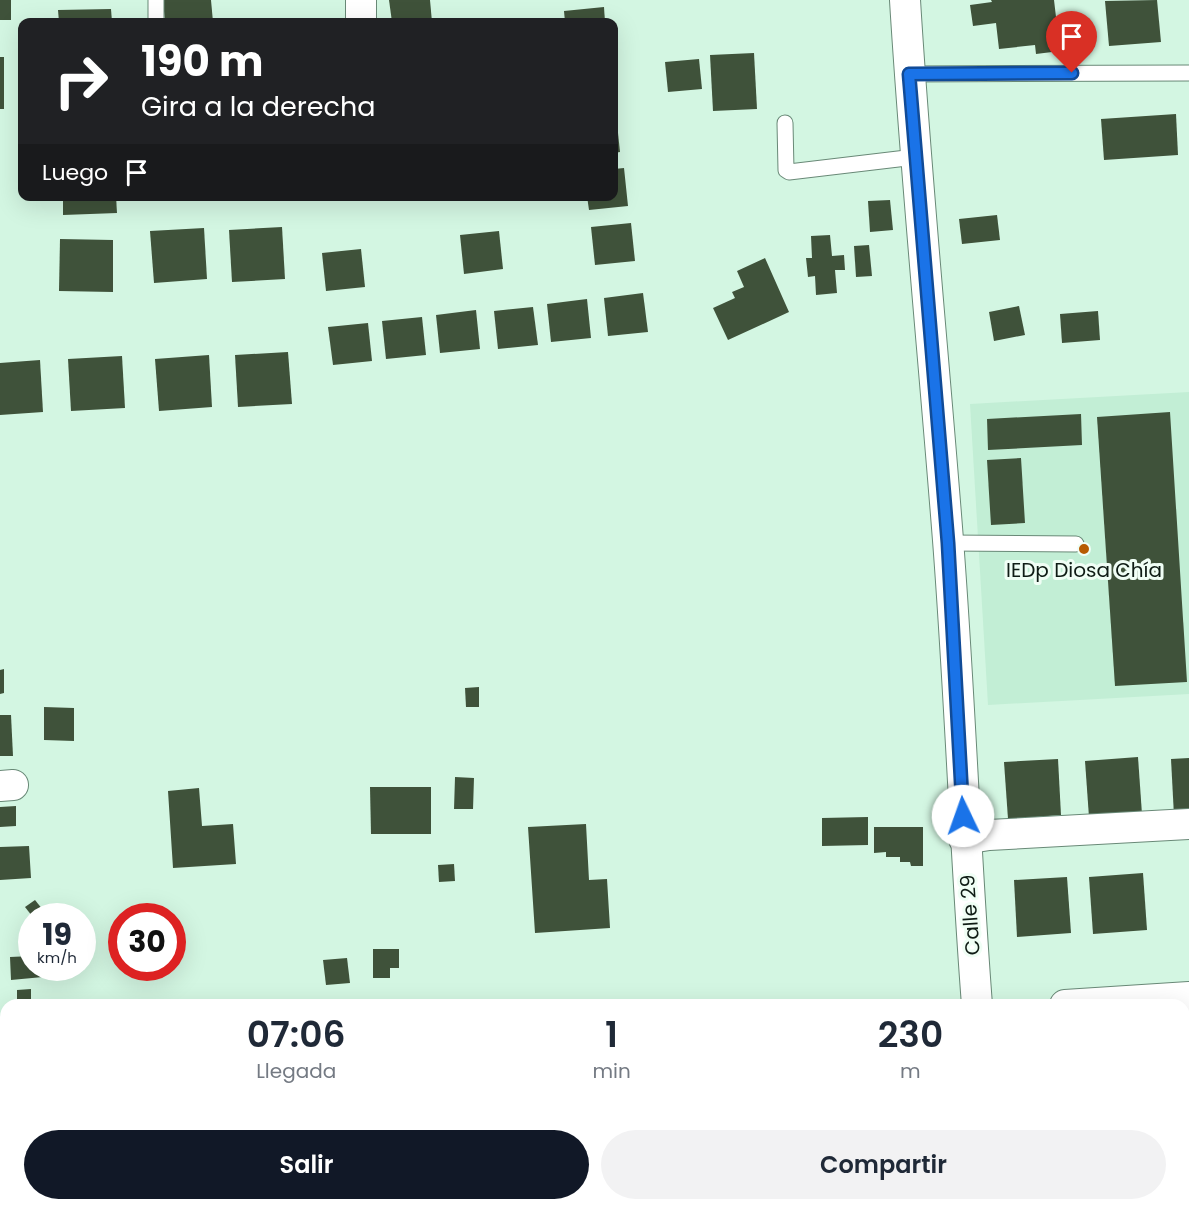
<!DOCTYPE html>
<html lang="es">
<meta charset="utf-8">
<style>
:root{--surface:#fff;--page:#f2f2f3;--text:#1f2937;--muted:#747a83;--accent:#111827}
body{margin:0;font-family:Poppins,sans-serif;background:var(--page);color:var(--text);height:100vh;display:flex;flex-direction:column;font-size:22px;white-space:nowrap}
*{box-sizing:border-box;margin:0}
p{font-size:20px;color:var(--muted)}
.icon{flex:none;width:33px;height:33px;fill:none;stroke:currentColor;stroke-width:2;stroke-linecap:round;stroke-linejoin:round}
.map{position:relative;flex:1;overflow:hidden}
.drawer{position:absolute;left:0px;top:999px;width:1190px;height:212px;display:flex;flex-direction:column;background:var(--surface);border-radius:18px 18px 0 0;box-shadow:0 6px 24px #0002}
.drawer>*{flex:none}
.top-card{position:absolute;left:18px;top:18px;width:600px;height:183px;border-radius:12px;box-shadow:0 6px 24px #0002;background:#202124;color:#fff;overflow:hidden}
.speed{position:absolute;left:18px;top:903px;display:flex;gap:12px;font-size:30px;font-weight:700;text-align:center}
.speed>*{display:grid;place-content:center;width:78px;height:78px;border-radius:50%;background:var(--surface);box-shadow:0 6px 24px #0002;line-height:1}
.speed small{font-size:15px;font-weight:400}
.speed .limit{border:9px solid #d22;background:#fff;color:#111}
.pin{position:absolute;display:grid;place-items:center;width:51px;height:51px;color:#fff;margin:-62px -26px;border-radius:50% 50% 50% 0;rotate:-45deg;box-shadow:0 0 6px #0007}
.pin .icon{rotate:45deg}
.me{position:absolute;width:66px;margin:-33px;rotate:357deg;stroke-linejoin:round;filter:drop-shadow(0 0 4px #0008)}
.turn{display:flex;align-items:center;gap:21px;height:126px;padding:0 24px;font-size:27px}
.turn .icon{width:78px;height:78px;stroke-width:2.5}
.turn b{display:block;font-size:42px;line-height:51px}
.then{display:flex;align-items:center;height:57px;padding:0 24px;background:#0003;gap:12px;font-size:22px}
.eta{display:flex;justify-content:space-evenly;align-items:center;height:102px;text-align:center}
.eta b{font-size:36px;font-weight:600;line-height:42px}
.primary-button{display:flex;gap:12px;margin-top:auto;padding:12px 24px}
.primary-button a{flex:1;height:69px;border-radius:36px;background:var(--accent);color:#fff;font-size:24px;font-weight:600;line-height:69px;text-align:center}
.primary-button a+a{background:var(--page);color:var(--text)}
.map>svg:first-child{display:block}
.built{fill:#c2eed5}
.building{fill:#3f523a}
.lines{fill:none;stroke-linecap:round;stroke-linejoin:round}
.lane-casing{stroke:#698977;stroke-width:17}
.street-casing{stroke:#698977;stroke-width:32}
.lane{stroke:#fff;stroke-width:15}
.street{stroke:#fff;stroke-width:30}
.route-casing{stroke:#114b97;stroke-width:15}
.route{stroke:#1a73e8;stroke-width:10}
.poi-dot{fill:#b75b01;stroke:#f0fef5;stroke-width:2}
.labels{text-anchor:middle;stroke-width:6;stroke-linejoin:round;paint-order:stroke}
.poi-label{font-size:20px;fill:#0f1c15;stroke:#f0fef5}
.street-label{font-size:20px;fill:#0f1c15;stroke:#f0fef5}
</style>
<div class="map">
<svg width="1189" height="1210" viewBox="0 0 1189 1210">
<rect width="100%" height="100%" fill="#d3f6e2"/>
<!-- built -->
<polygon class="built" points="1189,392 1189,694 988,705 970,404"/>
<!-- building -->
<g class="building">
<rect x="0" y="0" width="11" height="20"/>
<polygon points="163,0 211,0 213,22 165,22"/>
<polygon points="389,0 430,0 432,22 392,22"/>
<polygon points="991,0 1054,0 1060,51 1036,54 1035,45 999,49 996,23 973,26 970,5 992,2"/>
<polygon points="1157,0 1161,42 1109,46 1105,1"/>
<polygon points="604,7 605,22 565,22 564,11"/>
<polygon points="111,9 112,22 59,22 58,10"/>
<polygon points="754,53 757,109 713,111 710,55"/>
<rect x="0" y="57" width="4" height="52"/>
<polygon points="699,59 702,89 668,92 665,62"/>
<polygon points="614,114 616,114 620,152 614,153"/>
<polygon points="1176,114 1178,155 1104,160 1101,119"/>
<polygon points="624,168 628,206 589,210 587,196 614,196 614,169"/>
<polygon points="63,196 116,196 117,213 63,215"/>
<polygon points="890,200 893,230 870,232 868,201"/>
<polygon points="997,215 1000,240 962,244 959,219"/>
<polygon points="631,223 635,261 595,265 591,227"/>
<polygon points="282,227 285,279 232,282 229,230"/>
<polygon points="204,228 207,279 154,283 150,231"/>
<polygon points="499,231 503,269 464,274 460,235"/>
<polygon points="830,235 832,256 844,255 845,270 835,270 837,293 816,295 815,276 808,277 806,258 812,258 811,236"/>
<polygon points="60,239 113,240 113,292 59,291"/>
<polygon points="869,245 872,276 856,277 854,246"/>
<polygon points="361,249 365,287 326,291 322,253"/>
<polygon points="765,258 789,312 728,340 713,308 735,298 732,292 744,287 737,271"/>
<polygon points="643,293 648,332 608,336 604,298"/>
<polygon points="587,299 591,338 551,342 547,304"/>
<polygon points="1019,306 1025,335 994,341 989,312"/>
<polygon points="533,307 538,345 498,349 494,311"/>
<polygon points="476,310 480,349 440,353 436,315"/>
<polygon points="1098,311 1100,340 1062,343 1060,314"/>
<polygon points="422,317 426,355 386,359 382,321"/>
<polygon points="368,323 372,361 333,365 328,327"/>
<polygon points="288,352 292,404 238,407 235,355"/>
<polygon points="209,355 212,407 159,411 155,359"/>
<polygon points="122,356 125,408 71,411 68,359"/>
<polygon points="40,360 43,412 0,415 0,363"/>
<polygon points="1170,412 1187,682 1115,686 1097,417"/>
<polygon points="1081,414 1082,445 988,450 987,419"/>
<polygon points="1021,458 1025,523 991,525 987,460"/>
<polygon points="4,669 4,693 0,694 0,670"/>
<polygon points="479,687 479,707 466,707 465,688"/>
<polygon points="44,707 74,708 74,741 44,740"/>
<polygon points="0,715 11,715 13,756 0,756"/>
<polygon points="1138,757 1142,814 1089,817 1085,761"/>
<polygon points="1189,758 1189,815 1174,816 1171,759"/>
<polygon points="1058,759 1061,815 1008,819 1004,762"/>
<polygon points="455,777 474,778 473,809 454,809"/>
<polygon points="370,787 431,787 431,834 371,834"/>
<polygon points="199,788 202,826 233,824 236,864 173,868 168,791"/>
<polygon points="16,806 16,826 0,827 0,807"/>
<polygon points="868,817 868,845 822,846 822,818"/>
<polygon points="586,824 589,880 607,879 610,928 535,933 528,827"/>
<polygon points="874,827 923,827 923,866 911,866 910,862 900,862 900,857 886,857 886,852 874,853"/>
<polygon points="29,846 31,878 0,880 0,847"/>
<polygon points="454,864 455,881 439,882 438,865"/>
<polygon points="1143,873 1147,930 1093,934 1089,877"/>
<polygon points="1067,877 1071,933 1017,937 1014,880"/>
<polygon points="35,900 43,910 32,916 25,907"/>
<polygon points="373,949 399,949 399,968 390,968 390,978 373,978"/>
<polygon points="32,956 32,968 64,968 64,975 11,980 10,957"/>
<polygon points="347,958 350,983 326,985 323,960"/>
<polygon points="31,989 31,1005 17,1005 17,990"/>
<rect x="790" y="1002" width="19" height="3"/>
</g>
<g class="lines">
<!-- lane casing -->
<g class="lane-casing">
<g id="lane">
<polyline points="156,0 156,22"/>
<polyline points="909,74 1189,73"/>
<polyline points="785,123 786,170 789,172 915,157"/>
<polyline points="948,543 1076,544"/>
<polyline points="46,1204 47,1210"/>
</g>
</g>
<!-- street casing -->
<g class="street-casing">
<g id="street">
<polyline points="361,0 361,19"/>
<path d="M905,0C916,180 934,360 948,540C960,695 965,850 977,1005"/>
<polyline points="0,786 13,785"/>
<polyline points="964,839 989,835 1189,824"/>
<polyline points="1065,1005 1189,997"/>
<polyline points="0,1080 6,1080"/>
<polyline points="473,1204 475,1210"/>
</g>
</g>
<!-- lane -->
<use href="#lane" class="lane"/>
<!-- street -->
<use href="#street" class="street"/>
</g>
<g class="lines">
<!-- route casing -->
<g class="route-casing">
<polyline id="route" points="963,816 948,543 909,74 1072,73"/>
</g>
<!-- route -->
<use href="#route" class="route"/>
</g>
<!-- markers -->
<circle class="poi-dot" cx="1084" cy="549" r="6"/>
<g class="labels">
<!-- poi labels -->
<g class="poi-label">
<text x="1084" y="577">IEDp Diosa Chía</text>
</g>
<!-- street labels -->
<g class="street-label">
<text transform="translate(970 915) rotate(-94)" y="7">Calle 29</text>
</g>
</g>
</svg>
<div class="speed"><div>19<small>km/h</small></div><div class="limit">30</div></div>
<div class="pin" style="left:1072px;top:73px;background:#d93025"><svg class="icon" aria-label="arrive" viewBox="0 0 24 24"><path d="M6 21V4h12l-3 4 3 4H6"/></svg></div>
<svg class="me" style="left:963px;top:816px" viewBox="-20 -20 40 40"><circle r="19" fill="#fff"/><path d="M0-13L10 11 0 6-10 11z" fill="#1a73e8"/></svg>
<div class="top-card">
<div class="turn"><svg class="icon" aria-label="right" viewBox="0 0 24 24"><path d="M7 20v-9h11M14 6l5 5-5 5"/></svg><div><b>190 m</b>Gira a la derecha</div></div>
<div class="then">Luego<svg class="icon" aria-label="arrive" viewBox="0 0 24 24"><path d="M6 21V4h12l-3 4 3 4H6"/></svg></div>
</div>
<section class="drawer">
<div class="eta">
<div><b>07:06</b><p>Llegada</p></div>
<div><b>1</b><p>min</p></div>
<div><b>230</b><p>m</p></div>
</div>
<div class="primary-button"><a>Salir</a><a>Compartir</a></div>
</section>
</div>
